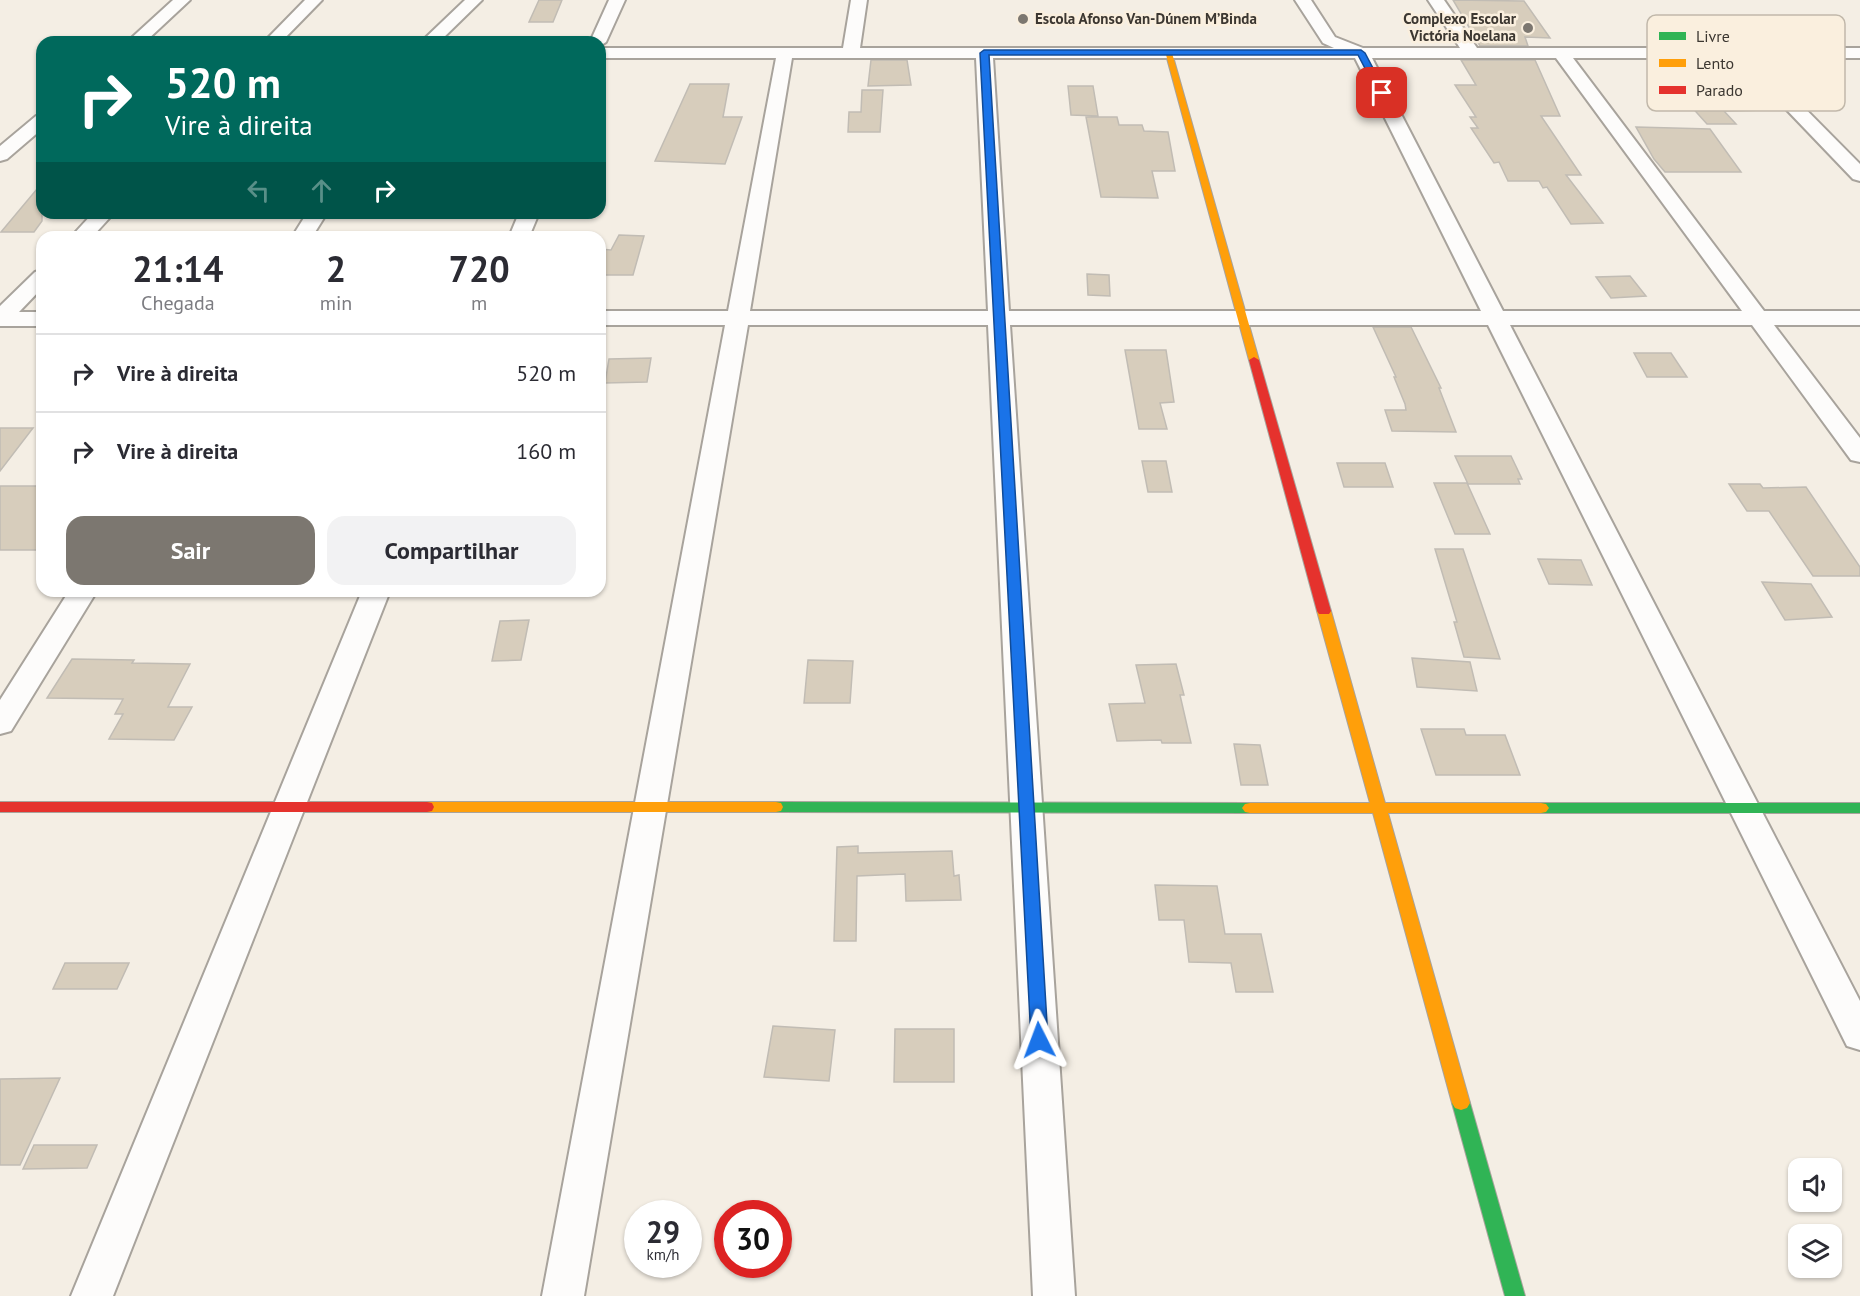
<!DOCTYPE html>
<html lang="pt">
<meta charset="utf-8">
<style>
body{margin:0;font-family:"PT Sans",sans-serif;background:#f2f2f3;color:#2b2b33;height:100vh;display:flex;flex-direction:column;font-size:22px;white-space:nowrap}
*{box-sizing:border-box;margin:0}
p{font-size:20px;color:#7c7c81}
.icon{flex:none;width:33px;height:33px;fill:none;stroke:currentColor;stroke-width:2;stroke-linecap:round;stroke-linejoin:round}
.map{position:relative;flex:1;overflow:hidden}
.drawer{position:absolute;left:36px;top:231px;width:570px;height:366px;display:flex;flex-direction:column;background:#fff;border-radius:18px;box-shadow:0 2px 4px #0004}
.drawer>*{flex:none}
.hud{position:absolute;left:36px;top:36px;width:570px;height:183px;border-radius:18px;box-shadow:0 2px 4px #0004;background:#00695c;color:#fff;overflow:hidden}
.controls{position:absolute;left:1788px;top:1158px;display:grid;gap:12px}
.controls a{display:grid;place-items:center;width:54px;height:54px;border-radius:12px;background:#fff;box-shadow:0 2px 4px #0004;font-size:30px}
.speed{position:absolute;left:624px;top:1200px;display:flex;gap:12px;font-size:30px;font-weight:700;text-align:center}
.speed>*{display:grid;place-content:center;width:78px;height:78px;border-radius:50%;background:#fff;box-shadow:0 2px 4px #0004;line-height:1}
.speed small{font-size:15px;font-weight:400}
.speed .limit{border:9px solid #d22;background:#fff;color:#111}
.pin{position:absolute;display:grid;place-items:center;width:51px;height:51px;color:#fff;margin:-26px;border-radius:12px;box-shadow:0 3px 9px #0006}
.me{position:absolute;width:66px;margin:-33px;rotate:357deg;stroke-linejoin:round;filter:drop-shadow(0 0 4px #0008)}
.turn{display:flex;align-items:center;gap:21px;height:126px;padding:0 30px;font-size:27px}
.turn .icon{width:78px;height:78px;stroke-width:2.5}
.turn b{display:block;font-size:42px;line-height:51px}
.lanes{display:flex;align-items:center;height:57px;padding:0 30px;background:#0003;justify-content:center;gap:30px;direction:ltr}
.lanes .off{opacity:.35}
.eta{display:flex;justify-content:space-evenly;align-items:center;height:102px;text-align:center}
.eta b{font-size:36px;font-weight:700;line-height:42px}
.action{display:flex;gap:12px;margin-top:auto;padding:12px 30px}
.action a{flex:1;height:69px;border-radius:18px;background:#7c7770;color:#fff;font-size:24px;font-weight:700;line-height:69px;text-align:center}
.action a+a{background:#f2f2f3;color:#2b2b33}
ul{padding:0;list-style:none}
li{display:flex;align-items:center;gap:18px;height:78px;padding:0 30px;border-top:2px solid #e1e1e2}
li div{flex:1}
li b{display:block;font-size:22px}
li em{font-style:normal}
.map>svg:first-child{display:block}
</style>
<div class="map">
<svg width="1860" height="1296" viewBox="0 0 1860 1296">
<rect width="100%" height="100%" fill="#f4eee4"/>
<path fill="#d7cdbc" stroke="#c1bcb4" stroke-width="1.5" d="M539 0H562L553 22H529Z
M1453 0 1524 1 1550 38 1525 37 1528 46H1480Z
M871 60H907L911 85 868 86Z
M1461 60H1535L1560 116H1541L1581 175H1566L1603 223 1571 224 1547 187 1543 188 1539 181H1508L1499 162 1494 163 1471 128H1478L1470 117H1476L1455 85H1476Z
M1729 61 1755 88H1741L1765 110 1724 111 1736 124H1707L1651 62Z
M690 84H729L723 117H742L725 164 655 161Z
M1068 86H1093L1098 116 1071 115Z
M862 90H883L880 132H848L849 112H861Z
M1086 117H1117L1119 125H1142L1144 131 1168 132 1175 171H1152L1158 198 1101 197Z
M1636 127 1710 129 1741 172H1665L1654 159Z
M42 183V221L34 232H1Z
M619 235 644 236 633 275H600V249L611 250Z
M1087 274 1109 275 1110 296 1088 295Z
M1630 276 1646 296 1611 298 1596 277Z
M1373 327H1411L1441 388H1439L1456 432 1392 431 1385 410H1406L1405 404 1394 377H1396Z
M1125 350H1166L1174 402 1160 403 1167 429H1139Z
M1634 353H1671L1687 377H1647Z
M651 358 647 382 605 383 609 359Z
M0 428H33L0 471Z
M1455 456H1511L1522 479H1518L1520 484H1468Z
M1142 461H1166L1172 492H1148Z
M1337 463H1385L1393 487H1344Z
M1434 483H1467L1490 534H1455Z
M1729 484H1760L1763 488 1806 487 1860 567V576H1813L1769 511H1747Z
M0 486H41L42 550H0Z
M1435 549H1463L1500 659 1464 657 1454 622H1457Z
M1538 559 1581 560 1592 585 1549 584Z
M1762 582 1811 584 1832 617 1785 620Z
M529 620 521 660 492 661 500 621Z
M1412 658 1470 662 1477 691 1417 687Z
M72 659 134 660 132 663 190 664 168 707H192L174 740 109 739 123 714H115L123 699 47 698Z
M808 660 853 661 850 703H804Z
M1176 664 1184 695H1180L1191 743H1162L1161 740 1117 741 1109 704 1145 703 1136 665Z
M1421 729H1464L1466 735H1505L1520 775H1436Z
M1234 744 1260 745 1268 785H1241Z
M858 846V853L952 851 954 876 959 875 961 900 906 901 905 874 857 876 856 941H834L837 847Z
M1155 885 1217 886 1225 934H1261L1273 992H1236L1231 963 1189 962 1184 920H1159Z
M65 963H129L117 989H53Z
M773 1026 835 1030 829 1081 764 1077Z
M895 1029H954V1082H894Z
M60 1078 20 1165H0V1079Z
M34 1145H97L87 1168 23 1169Z"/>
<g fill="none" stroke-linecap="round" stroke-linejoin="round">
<defs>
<path id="street" d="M173 0H190L145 42H127Z
M305 0H322L281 42H264Z
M465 0H482L439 42H421Z
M609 0H625L606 42 600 46V42H590Z
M851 0H867L860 48H1334L1323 43 1295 0H1311L1335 37 1363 48H1460L1428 0H1444L1477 48H1860V58H1755L1860 164V181L1853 179 1737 58H1573L1764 311H1860V325H1774L1860 438V462L1851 460 1752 325H1510L1860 1001V1050L1847 1046 1842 1036 1488 325H1010L1075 1296H1033L988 325H748L584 1296H542L725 325H600V311H728L776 58H600V48H843ZM792 58H976L988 311H750ZM993 58H1355L1481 311H1009ZM1372 58H1556L1742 311H1503Z
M42 115V129L7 159 0 161V146L36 116Z
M93 213H114L92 237H71Z
M307 213H327L312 237H292Z
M519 213H539L529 237H509Z
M42 270V288L19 312H42V326H0V306L35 272Z
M69 591H97L11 731 0 734V700Z
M362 591H390L113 1296H71Z"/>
<path id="fast" d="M776 802 1250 803 1255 804 1258 808 1255 812 1250 813 776 812 771 811 769 807 771 803Z
M1541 803H1860V813H1541L1536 812 1533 808 1536 804Z
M1461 1096 1467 1098 1470 1103 1525 1296H1505L1452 1103 1455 1098Z"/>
<path id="slow" d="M1165 51 1172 53 1259 360 1258 362 1254 363 1249 360Z
M1324 607 1331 611 1385 803H1541L1546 804 1549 808 1546 812 1541 813H1388L1470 1103 1467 1108 1461 1110 1455 1108 1452 1103 1373 813H1250L1245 812 1242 808 1245 804 1250 803H1370L1317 611Z
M427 802H776L781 803 783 807 781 811 776 812H427L422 811 420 807 422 803Z"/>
<path id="jam" d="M1254 357 1259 360 1331 611 1329 614H1319L1317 611 1249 360Z
M0 802H427L432 803 434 807 432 811 427 812H0Z"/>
</defs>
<use href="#street" stroke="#a8a39c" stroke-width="4"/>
<use href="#fast" stroke="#a8a39c" stroke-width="2"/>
<use href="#slow" stroke="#a8a39c" stroke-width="2"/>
<use href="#jam" stroke="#a8a39c" stroke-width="2"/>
<use href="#street" fill="#fdfcfb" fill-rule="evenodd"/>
<use href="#fast" fill="#30b455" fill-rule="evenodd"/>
<use href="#slow" fill="#ff9f0a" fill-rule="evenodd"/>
<use href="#jam" fill="#e5322d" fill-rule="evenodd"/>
</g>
<path fill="#1a73e8" stroke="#114b97" stroke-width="1.5" d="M984 50H1361L1365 53 1386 93 1379 95 1358 55H989L1048 1040 1045 1045 1039 1047 1033 1045 1031 1040 980 53Z"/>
<g fill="#7c7770" stroke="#faefde" stroke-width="2">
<circle cx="1023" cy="19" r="6"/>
<circle cx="1528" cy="28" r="6"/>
</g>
<g text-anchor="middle" stroke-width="5" stroke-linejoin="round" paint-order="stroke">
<g font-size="15" font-weight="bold" fill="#3c3731" stroke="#faefde" text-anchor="start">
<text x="1035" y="24">Escola Afonso Van-Dúnem M’Binda</text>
<text x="1516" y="24" text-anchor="end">Complexo Escolar<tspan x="1516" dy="17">Victória Noelana</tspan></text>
</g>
</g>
<rect x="1647" y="15" width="198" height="96" rx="9" fill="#faefde" stroke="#c1b8aa" stroke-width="1.5"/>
<rect x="1659" y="32" width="27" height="8" fill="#30b455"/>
<rect x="1659" y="59" width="27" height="8" fill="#ff9f0a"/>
<rect x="1659" y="86" width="27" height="8" fill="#e5322d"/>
<g font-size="16" fill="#3c3731">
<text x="1696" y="42">Livre</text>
<text x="1696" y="69">Lento</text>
<text x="1696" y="96">Parado</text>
</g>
</svg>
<div class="controls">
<a><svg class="icon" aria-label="sound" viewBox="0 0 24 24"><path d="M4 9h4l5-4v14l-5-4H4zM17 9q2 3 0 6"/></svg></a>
<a><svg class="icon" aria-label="layers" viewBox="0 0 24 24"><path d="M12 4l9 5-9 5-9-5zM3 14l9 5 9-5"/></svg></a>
</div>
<div class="speed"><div>29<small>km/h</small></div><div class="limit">30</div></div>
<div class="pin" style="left:1382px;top:93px;background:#d93025"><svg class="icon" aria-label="arrive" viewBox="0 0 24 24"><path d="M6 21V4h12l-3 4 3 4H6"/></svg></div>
<svg class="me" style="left:1039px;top:1040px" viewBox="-20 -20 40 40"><path d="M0-17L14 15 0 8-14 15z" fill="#1a73e8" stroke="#fff" stroke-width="4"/></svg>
<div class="hud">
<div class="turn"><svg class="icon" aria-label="right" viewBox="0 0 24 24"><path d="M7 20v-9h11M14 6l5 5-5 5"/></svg><div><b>520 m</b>Vire à direita</div></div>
<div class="lanes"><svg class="icon off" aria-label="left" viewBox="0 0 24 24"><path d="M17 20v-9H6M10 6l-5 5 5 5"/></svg><svg class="icon off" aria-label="ahead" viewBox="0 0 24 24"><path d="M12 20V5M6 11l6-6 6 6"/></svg><svg class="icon" aria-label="right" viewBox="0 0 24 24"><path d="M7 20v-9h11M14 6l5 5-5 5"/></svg></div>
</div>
<section class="drawer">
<div class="eta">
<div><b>21:14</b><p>Chegada</p></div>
<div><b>2</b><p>min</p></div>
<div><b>720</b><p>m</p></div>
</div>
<ul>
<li><svg class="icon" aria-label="right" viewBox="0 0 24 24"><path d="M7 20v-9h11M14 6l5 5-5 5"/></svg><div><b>Vire à direita</b></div><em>520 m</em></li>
<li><svg class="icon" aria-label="right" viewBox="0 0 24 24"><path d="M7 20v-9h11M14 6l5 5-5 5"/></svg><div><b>Vire à direita</b></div><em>160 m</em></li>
</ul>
<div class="action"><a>Sair</a><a>Compartilhar</a></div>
</section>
</div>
